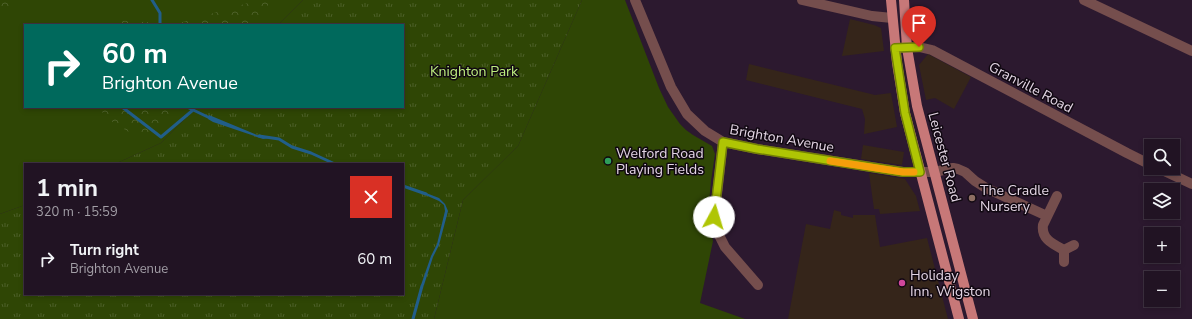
<!DOCTYPE html>
<meta charset="utf-8">
<style>
body{margin:0;font-family:"Nunito Sans",sans-serif;background:#291c2b;color:#f1f3f6;height:100vh;display:flex;flex-direction:column;font-size:15px;white-space:nowrap}
*{box-sizing:border-box;margin:0}
p{font-size:13px;color:#a29ea6}
.icon{flex:none;width:22px;height:22px;fill:none;stroke:currentColor;stroke-width:2;stroke-linecap:round;stroke-linejoin:round}
.map{position:relative;flex:1;overflow:hidden}
.panel{position:absolute;left:24px;top:163px;width:380px;height:132px;display:flex;flex-direction:column;background:#211323;border-radius:0px;box-shadow:0 2px 6px #0003,0 0 0 1px #3e3241}
.panel>*{flex:none}
.guide{position:absolute;left:24px;top:24px;width:380px;height:84px;border-radius:0px;box-shadow:0 2px 6px #0003,0 0 0 1px #3e3241;background:#00695c;color:#fff;overflow:hidden}
.buttons{position:absolute;left:1144px;top:139px;display:grid;gap:8px}
.buttons a{display:grid;place-items:center;width:36px;height:36px;border-radius:0px;background:#211323;box-shadow:0 2px 6px #0003,0 0 0 1px #3e3241;font-size:20px}
.pin{position:absolute;display:grid;place-items:center;width:34px;height:34px;color:#fff;margin:-41px -17px;border-radius:50% 50% 50% 0;rotate:-45deg;box-shadow:0 0 4px #0007}
.pin .icon{rotate:45deg}
.me{position:absolute;width:44px;margin:-22px;rotate:6deg;stroke-linejoin:round;filter:drop-shadow(0 0 3px #0008)}
.turn{display:flex;align-items:center;gap:14px;height:84px;padding:0 12px;font-size:18px}
.turn .icon{width:52px;height:52px;stroke-width:2.5}
.turn b{display:block;font-size:28px;line-height:34px}
.round{display:grid;place-items:center;flex:none;width:42px;height:42px;border-radius:0px;background:#291c2b}
.headline{display:flex;align-items:center;justify-content:space-between;height:68px;padding:0 12px}
h1{font-size:24px;font-weight:700;line-height:30px}
ul{padding:0;list-style:none}
li{display:flex;align-items:center;gap:12px;height:56px;padding:0 12px}
li div{flex:1}
li b{display:block;font-size:15px}
li em{font-style:normal}
.map>svg:first-child{display:block}
</style>
<div class="map">
<svg width="1192" height="319" viewBox="0 0 1192 319">
<defs>
<pattern id="forest-crowns" width="20" height="18" patternUnits="userSpaceOnUse"><rect width="20" height="18" fill="#2f4605"/><path d="M2 6a3 3 0 1 1 6 0M12 15a3 3 0 1 1 6 0" fill="none" stroke="#4d6029"/></pattern>
<pattern id="park-tufts" width="24" height="20" patternUnits="userSpaceOnUse"><rect width="24" height="20" fill="#2f4605"/><path d="M3 7l-1-3M5 7V3M7 7l1-3M15 17l-1-3M17 17v-4M19 17l1-3" fill="none" stroke="#4d6029"/></pattern>
</defs>
<rect width="100%" height="100%" fill="#2c192f"/>
<path fill="#35251a" d="M850 19 874 25 881 28 884 51 842 56Z
M928 54 971 77 954 109 935 98 926 100 919 65Z
M749 64 875 95 891 93 897 127 864 134 865 119 862 109 746 80Z
M863 145 904 152 902 165 861 159Z
M869 173 905 179 916 196 920 211 880 214 879 209H874Z
M834 210 841 212V215L853 218V215H875L880 247 927 238 948 319H788L806 224 830 229Z"/>
<path fill="#2f4605" d="M0 0H303L278 25H25V107H197L161 143 115 164H25V205L0 214Z
M582 0H625L659 88 668 107 680 124 686 130 693 135 712 146 715 154 711 181 708 215V221L713 241 700 303 745 319H434L463 200 518 146Z"/>
<path fill="url(#forest-crowns)" d="M0 0H25L5 15 0 13Z
M259 0H272L253 25H108L114 20 176 24Z
M97 107H185L161 130 135 136 111 121Z"/>
<path fill="url(#park-tufts)" d="M303 0H582L518 146 463 200 434 319H0V214L25 205V294H403V164H115L161 143 197 107H403V25H278Z"/>
<path fill="#215e8a" d="M209 115 262 137 270 138 263 139 213 122 208 119Z
M421 191 439 198 445 204 448 211 439 245 433 257 424 285 421 288V285L431 256 437 244 445 211 444 205 439 201 423 194Z"/>
<g fill="none" stroke-linecap="round" stroke-linejoin="round">
<path stroke="#215e8a" stroke-width="3" d="M152 0 160 13V25
M122 107 161 137 193 110
M187 107 212 119
M259 136 279 139 292 147 311 153 335 164
M403 186 426 194
M413 319 422 286"/>
<path stroke="#754e4d" stroke-width="10" d="M635 0 671 87 687 114 705 131 723 142 757 149 903 172H934L953 168 958 169 965 172 975 181 986 188 1047 216
M802 0 872 16 892 18
M1084 0 1192 51
M895 48 919 47 932 50 1127 153 1151 165
M723 142 715 212 716 224 720 237 725 247 758 285
M1158 168 1192 184
M1057 196 1043 225C1041 239 1053 244 1064 250
M1064 262V250L1074 245"/>
<path stroke="#c77878" stroke-width="10" d="M891 0 897 63 905 113 959 319
M904 0 907 48 917 106 973 319"/>
</g>
<g fill="none" stroke-linecap="round" stroke-linejoin="round">
<defs>
<path id="route" d="M714 217 723 142 757 149 877 168 903 172H920L905 113 895 48 919 47"/>
</defs>
<use href="#route" stroke="#728003" stroke-width="10"/>
<use href="#route" stroke="#afc504" stroke-width="7"/>
<path stroke="#f59e0b" stroke-width="7" d="M830 161 903 172H914"/>
</g>
<circle fill="#2e9e5b" stroke="#100811" stroke-width="1.5" cx="608" cy="161" r="4"/>
<circle fill="#8d6e63" stroke="#100811" stroke-width="1.5" cx="972" cy="198" r="4"/>
<circle fill="#d1479c" stroke="#100811" stroke-width="1.5" cx="902" cy="283" r="4"/>
<g text-anchor="middle" stroke-width="3" stroke-linejoin="round" paint-order="stroke">
<g font-size="14" fill="#bded7f" stroke="#100811">
<text x="474" y="76">Knighton Park</text>
</g>
<g font-size="14" fill="#e3d5e4" stroke="#100811">
<text transform="translate(1031 87) rotate(28)" y="5">Granville Road</text>
<text transform="translate(782 138) rotate(10)" y="5">Brighton Avenue</text>
<text transform="translate(945 157) rotate(75)" y="5">Leicester Road</text>
</g>
<g font-size="14" fill="#e3d5e4" stroke="#100811" text-anchor="start">
<text x="616" y="158">Welford Road<tspan x="616" dy="16">Playing Fields</tspan></text>
<text x="980" y="195">The Cradle<tspan x="980" dy="16">Nursery</tspan></text>
<text x="910" y="280">Holiday<tspan x="910" dy="16">Inn, Wigston</tspan></text>
</g>
</g>
</svg>
<div class="buttons">
<a><svg class="icon" aria-label="search" viewBox="0 0 24 24"><circle cx="10" cy="10" r="6"/><path d="M15 15l6 6"/></svg></a>
<a><svg class="icon" aria-label="layers" viewBox="0 0 24 24"><path d="M12 4l9 5-9 5-9-5zM3 14l9 5 9-5"/></svg></a>
<a>+</a>
<a>−</a>
</div>
<div class="pin" style="left:919px;top:47px;background:#d93025"><svg class="icon" aria-label="arrive" viewBox="0 0 24 24"><path d="M6 21V4h12l-3 4 3 4H6"/></svg></div>
<svg class="me" style="left:714px;top:217px" viewBox="-20 -20 40 40"><circle r="19" fill="#fff"/><path d="M0-13L10 11 0 6-10 11z" fill="#afc504"/></svg>
<div class="guide">
<div class="turn"><svg class="icon" aria-label="right" viewBox="0 0 24 24"><path d="M7 20v-9h11M14 6l5 5-5 5"/></svg><div><b>60 m</b>Brighton Avenue</div></div>
</div>
<section class="panel">
<div class="headline"><div><h1>1 min</h1><p>320 m · 15:59</p></div><a class="round" style="background:#d93025;color:#fff"><svg class="icon" aria-label="close" viewBox="0 0 24 24"><path d="M6 6l12 12M18 6L6 18"/></svg></a></div>
<ul>
<li><svg class="icon" aria-label="right" viewBox="0 0 24 24"><path d="M7 20v-9h11M14 6l5 5-5 5"/></svg><div><b>Turn right</b><p>Brighton Avenue</p></div><em>60 m</em></li>
</ul>
</section>
</div>
